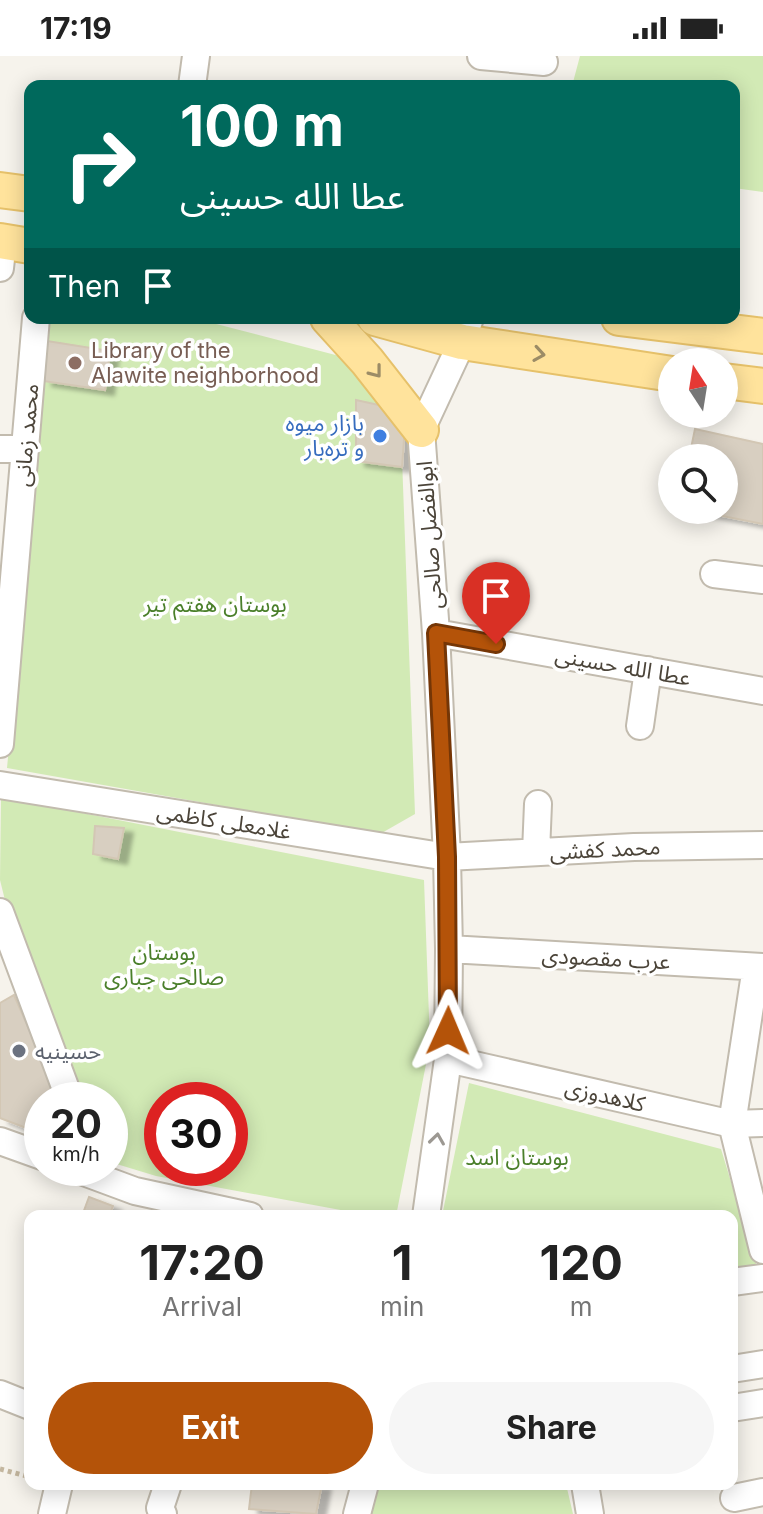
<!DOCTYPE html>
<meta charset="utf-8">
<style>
body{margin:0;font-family:Inter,"Noto Sans Arabic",sans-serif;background:#f6f6f6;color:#222;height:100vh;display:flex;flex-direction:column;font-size:30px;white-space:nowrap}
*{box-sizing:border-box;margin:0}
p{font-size:26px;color:#767676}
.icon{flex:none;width:44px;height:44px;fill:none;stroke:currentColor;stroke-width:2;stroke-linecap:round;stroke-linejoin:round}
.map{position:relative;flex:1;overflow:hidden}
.panel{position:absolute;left:24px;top:1154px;width:714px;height:280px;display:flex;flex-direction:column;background:#fff;border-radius:16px;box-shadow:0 4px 20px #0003}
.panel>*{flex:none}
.hud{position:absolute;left:24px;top:24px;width:716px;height:244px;border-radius:16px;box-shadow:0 4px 20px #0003;background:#00695c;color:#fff;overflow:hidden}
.needle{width:52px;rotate:348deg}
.fabs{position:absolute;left:658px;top:292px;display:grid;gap:16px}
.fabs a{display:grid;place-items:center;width:80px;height:80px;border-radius:50%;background:#fff;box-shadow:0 4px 20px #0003;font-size:40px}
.speed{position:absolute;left:24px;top:1026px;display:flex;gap:16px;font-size:40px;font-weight:700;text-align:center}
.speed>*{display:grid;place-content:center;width:104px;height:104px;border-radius:50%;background:#fff;box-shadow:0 4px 20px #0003;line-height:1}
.speed small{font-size:20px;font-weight:400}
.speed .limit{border:12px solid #d22;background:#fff;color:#111}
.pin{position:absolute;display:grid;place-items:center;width:68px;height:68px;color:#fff;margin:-82px -34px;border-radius:50% 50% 50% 0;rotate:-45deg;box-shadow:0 0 8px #0007}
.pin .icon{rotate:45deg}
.me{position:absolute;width:88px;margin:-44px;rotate:1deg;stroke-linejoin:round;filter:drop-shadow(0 0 6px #0008)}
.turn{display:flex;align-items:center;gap:28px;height:168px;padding:0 24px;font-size:36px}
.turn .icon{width:104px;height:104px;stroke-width:2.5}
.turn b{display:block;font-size:56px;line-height:68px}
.then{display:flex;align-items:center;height:76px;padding:0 24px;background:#0003;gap:16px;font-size:30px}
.eta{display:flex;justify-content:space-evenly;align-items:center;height:136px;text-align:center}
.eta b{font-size:48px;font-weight:700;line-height:56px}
.primary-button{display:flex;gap:16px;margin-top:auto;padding:16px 24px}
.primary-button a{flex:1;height:92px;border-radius:48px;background:#b45309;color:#fff;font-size:32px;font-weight:700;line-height:92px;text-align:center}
.primary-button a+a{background:#f6f6f6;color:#222}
.status{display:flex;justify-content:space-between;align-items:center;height:56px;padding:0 40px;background:#fff;direction:ltr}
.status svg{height:22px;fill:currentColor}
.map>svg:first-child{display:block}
</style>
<div class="status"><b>17:19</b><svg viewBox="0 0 49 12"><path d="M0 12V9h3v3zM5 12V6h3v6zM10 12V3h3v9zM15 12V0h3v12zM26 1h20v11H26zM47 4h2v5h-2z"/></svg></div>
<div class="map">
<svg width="763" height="1458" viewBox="0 0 763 1458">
<defs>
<filter id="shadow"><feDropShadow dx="9" dy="5" stdDeviation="2" flood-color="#0004"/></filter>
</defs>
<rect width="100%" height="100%" fill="#f6f3ec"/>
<path fill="#d2eab5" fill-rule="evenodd" d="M580 0H763V136L734 132V30H572Z
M49 262H193L347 302 370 331 402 402 415 758 380 778 7 712Z
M1 741 424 824 430 988 396 1160H373L156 1120 110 1106V1044H73L24 921 0 824ZM162 1044H230V1112H162Z
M469 1027 721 1093 758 1214 732 1217V1160H442Z
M380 1428H566L573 1458H371Z"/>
<path fill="#d8cfc1" stroke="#d3c7b4" stroke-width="2" filter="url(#shadow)" d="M47 285 110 295 105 334 43 325Z
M356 344 406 355 402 411 356 405Z
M695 373 763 388V468L692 454H724V402H689Z
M95 770 124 772 118 803 93 798Z
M14 939 60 1044H42V1078L0 1062V947Z
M89 1141 113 1150 109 1160H82Z
M252 1428H322L316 1458 249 1453Z"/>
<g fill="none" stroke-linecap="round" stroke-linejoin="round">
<defs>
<path id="minor" d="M481 0 544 6
M192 30 196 0
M0 212 3 185
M0 393H25
M714 518 763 524
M436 577 763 635
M640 670 648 614
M0 688 36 262
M0 729 447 801 634 791 763 789
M536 796 538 748
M0 856 70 1044
M449 893 763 911
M756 911 732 1068 763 1194
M448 1003 732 1068 763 1067
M0 1085 42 1100
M73 1112 135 1135 250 1160
M426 1160 448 1003 449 893 447 801 436 577 421 374 462 286 470 262
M732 1226 763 1222
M732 1313 763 1308
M0 1338 30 1350
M732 1352 763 1347
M585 1428 590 1458
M734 1442 763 1436
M52 1458 59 1428
M163 1458 160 1452 168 1428
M357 1458 365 1428"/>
<path id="major" d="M0 134 30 138
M0 185 30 190
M328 262 367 305 421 374
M375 262 462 286 672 318
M619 262 763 280
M724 325 763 330"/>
</defs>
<use href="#minor" stroke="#c2bbae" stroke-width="30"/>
<use href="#major" stroke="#e6c16a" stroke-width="38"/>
<path stroke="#c4b79f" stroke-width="5" stroke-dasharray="4 4" stroke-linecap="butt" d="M0 1413 30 1421"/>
<use href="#minor" stroke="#fff" stroke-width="26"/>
<use href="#major" stroke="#ffe39c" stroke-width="34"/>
</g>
<defs><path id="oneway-chevron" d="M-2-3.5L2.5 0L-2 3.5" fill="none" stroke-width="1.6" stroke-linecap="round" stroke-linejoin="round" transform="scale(2)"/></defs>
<g stroke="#9c8c66">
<use href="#oneway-chevron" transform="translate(539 298) rotate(9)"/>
<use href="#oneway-chevron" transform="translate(376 316) rotate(52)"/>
</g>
<use stroke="#9c9892" href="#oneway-chevron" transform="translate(437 1083) rotate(-82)"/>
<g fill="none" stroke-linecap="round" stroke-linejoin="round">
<defs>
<path id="route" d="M448 975 447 801 436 577 496 588"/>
</defs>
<use href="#route" stroke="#753606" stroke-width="20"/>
<use href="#route" stroke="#b45309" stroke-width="14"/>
</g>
<circle fill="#8d6e63" stroke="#fff" stroke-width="3" cx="75" cy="307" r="8"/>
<circle fill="#3f7fe0" stroke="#fff" stroke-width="3" cx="380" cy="380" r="8"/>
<circle fill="#6b7280" stroke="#fff" stroke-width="3" cx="19" cy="995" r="8"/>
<g text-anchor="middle" stroke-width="7" stroke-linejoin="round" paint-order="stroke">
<g font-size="22" fill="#785e54" stroke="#fff" text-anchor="start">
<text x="91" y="302">Library of the<tspan x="91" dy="25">Alawite neighborhood</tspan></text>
</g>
<g font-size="22" fill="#366cbe" stroke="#fff" text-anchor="end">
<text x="364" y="375">بازار میوه<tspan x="364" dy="25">و تره‌بار</tspan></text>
</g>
<g font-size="22" fill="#4b4439" stroke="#fff">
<text transform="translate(26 379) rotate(-85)" y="8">محمد زمانی</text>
<text transform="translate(429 479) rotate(-94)" y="8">ابوالفضل صالحی</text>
<text transform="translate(623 610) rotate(10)" y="8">عطا الله حسینی</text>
<text transform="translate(224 765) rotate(9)" y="8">غلامعلی کاظمی</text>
<text transform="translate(605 793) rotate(-3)" y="8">محمد کفشی</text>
<text transform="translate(606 902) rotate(3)" y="8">عرب مقصودی</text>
<text transform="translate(605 1039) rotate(13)" y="8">کلاهدوزی</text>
</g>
<g font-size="22" fill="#4a7f2a" stroke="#fff">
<text x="215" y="556">بوستان هفتم تیر</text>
<text x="164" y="904">بوستان<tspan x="164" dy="25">صالحی جباری</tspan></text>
<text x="517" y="1109">بوستان اسد</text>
</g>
<g font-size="22" fill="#5b616d" stroke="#fff" text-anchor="start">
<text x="35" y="1003">حسینیه</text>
</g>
</g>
</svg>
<div class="fabs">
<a><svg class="needle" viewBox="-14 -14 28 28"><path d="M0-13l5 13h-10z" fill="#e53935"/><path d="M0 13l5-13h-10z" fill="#767676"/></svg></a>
<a><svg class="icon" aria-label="search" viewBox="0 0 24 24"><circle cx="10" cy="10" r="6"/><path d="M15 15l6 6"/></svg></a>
</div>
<div class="speed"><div>20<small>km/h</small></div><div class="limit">30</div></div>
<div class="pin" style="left:496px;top:588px;background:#d93025"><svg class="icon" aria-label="arrive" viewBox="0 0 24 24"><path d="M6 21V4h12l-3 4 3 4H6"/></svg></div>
<svg class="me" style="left:448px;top:975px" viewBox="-20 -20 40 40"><path d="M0-17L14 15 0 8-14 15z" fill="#b45309" stroke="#fff" stroke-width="4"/></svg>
<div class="hud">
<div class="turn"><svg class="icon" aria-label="right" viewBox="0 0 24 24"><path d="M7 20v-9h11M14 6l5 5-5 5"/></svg><div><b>100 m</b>عطا الله حسینی</div></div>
<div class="then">Then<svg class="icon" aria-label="arrive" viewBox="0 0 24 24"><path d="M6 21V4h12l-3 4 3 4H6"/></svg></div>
</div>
<section class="panel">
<div class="eta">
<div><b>17:20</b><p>Arrival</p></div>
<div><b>1</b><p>min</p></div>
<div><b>120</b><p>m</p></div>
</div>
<div class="primary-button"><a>Exit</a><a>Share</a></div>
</section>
</div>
